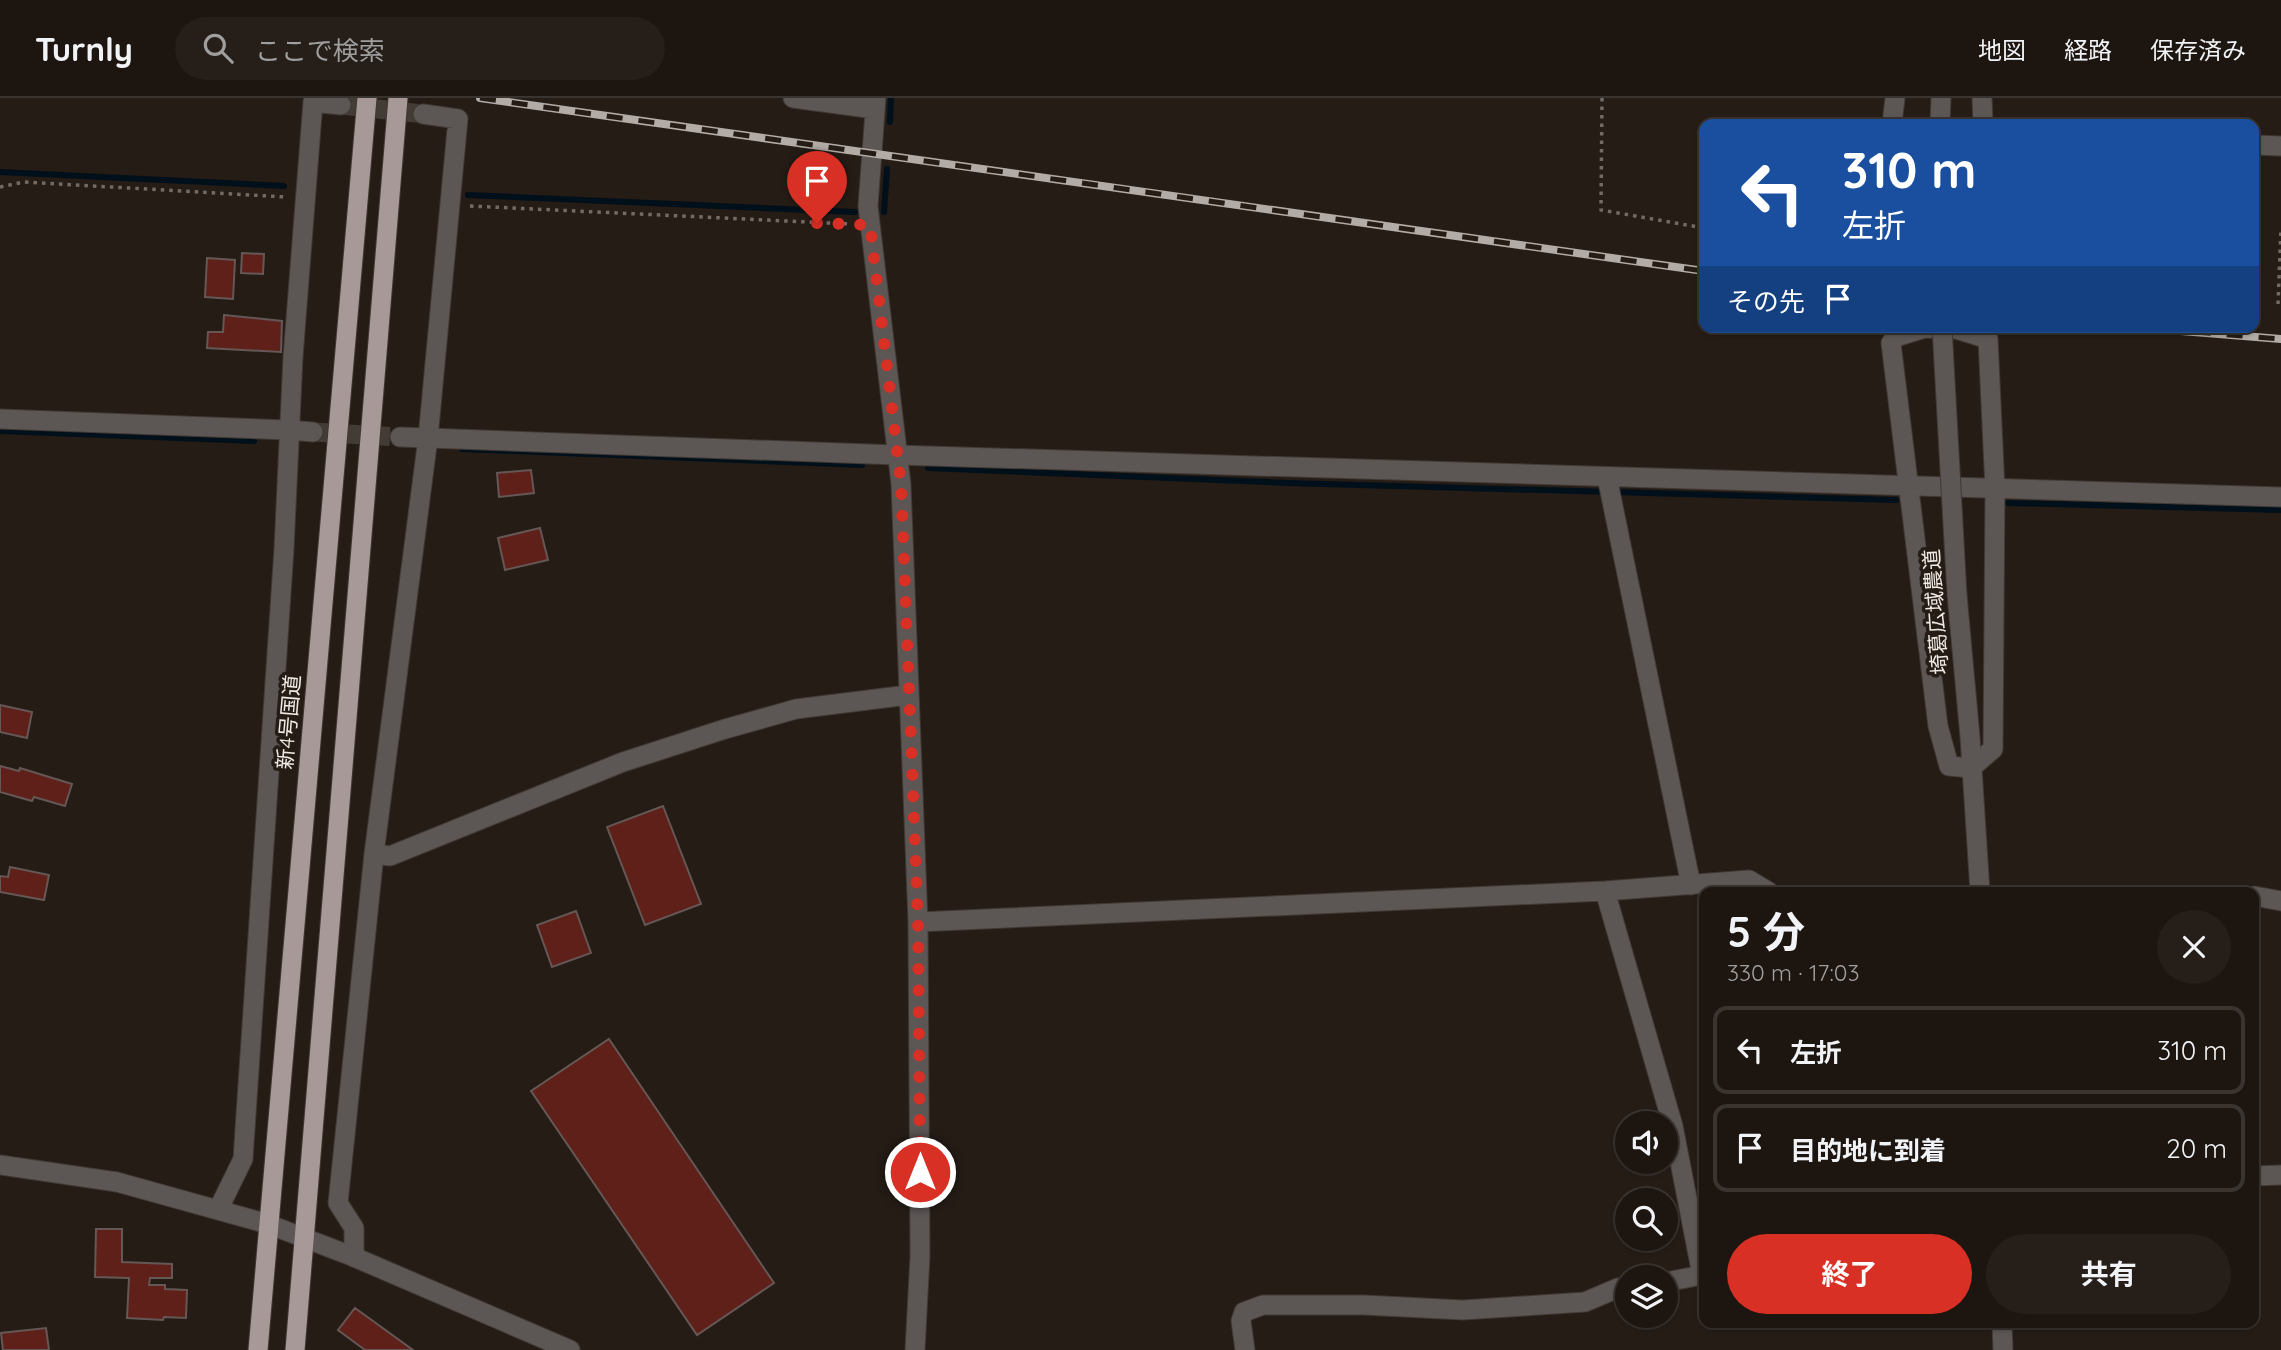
<!DOCTYPE html>
<html lang="ja">
<meta charset="utf-8">
<style>
body{margin:0;font-family:Quicksand,"Noto Sans JP",sans-serif;background:#251e19;color:#f1f3f6;height:100vh;display:flex;flex-direction:column;font-size:26px;white-space:nowrap}
*{box-sizing:border-box;margin:0}
p{font-size:23px;color:#a09f9f}
.icon{flex:none;width:38px;height:38px;fill:none;stroke:currentColor;stroke-width:2;stroke-linecap:round;stroke-linejoin:round}
.map{position:relative;flex:1;overflow:hidden}
.drawer{position:absolute;left:1699px;top:789px;width:560px;height:441px;display:flex;flex-direction:column;background:#1c1510;border-radius:14px;box-shadow:0 2px 5px #0004,0 0 0 2px #3a3430}
.drawer>*{flex:none}
.guide{position:absolute;left:1699px;top:21px;width:560px;height:214px;border-radius:14px;box-shadow:0 2px 5px #0004,0 0 0 2px #3a3430;background:#1a4fa0;color:#fff;overflow:hidden}
.fabs{position:absolute;left:1615px;top:1013px;display:grid;gap:14px}
.fabs a{display:grid;place-items:center;width:63px;height:63px;border-radius:50%;background:#1c1510;box-shadow:0 2px 5px #0004,0 0 0 2px #3a3430;font-size:35px}
.pin{position:absolute;display:grid;place-items:center;width:60px;height:60px;color:#fff;margin:-72px -30px;border-radius:50% 50% 50% 0;rotate:-45deg;box-shadow:0 0 7px #0007}
.pin .icon{rotate:45deg}
.me{position:absolute;width:77px;margin:-38px;rotate:0deg;stroke-linejoin:round;filter:drop-shadow(0 0 5px #0008)}
.turn{display:flex;align-items:center;gap:24px;height:147px;padding:0 28px;font-size:32px}
.turn .icon{width:91px;height:91px;stroke-width:2.5}
.turn b{display:block;font-size:49px;line-height:60px}
.then{display:flex;align-items:center;height:66px;padding:0 28px;background:#0003;gap:14px;font-size:26px}
.round{display:grid;place-items:center;flex:none;width:74px;height:74px;border-radius:37px;background:#251e19}
.headline{display:flex;align-items:center;justify-content:space-between;height:119px;padding:0 28px}
h1{font-size:42px;font-weight:700;line-height:52px}
.button{display:flex;gap:14px;margin-top:auto;padding:14px 28px}
.button a{flex:1;height:80px;border-radius:42px;background:#d93025;color:#fff;font-size:28px;font-weight:700;line-height:80px;text-align:center}
.button a+a{background:#251e19;color:#f1f3f6}
ul{padding:0;list-style:none}
li{display:flex;align-items:center;gap:21px;height:88px;margin:0 14px 10px;padding:0 14px;border:4px solid #3a3430;border-radius:14px}
li div{flex:1}
li b{display:block;font-size:26px}
li em{font-style:normal}
header{display:flex;align-items:center;gap:42px;box-sizing:border-box;height:98px;padding:0 35px;background:#1c1510;border-bottom:2px solid #3a3430}
header strong{font-size:33px}
nav{display:flex;gap:38px;margin-inline-start:auto;font-size:24px}
.search{width:490px;height:63px;background:#251e19;display:flex;align-items:center;gap:18px;box-sizing:border-box;padding:0 24px;border-radius:38px;color:#a09f9f;font-size:26px}
.map>svg:first-child{display:block}
</style>
<header>
<strong>Turnly</strong>
<div class="search"><svg class="icon" aria-label="search" viewBox="0 0 24 24"><circle cx="10" cy="10" r="6"/><path d="M15 15l6 6"/></svg>ここで検索</div>
<nav><a>地図</a><a>経路</a><a>保存済み</a></nav>
</header>
<div class="map">
<svg width="2281" height="1252" viewBox="0 0 2281 1252">
<rect width="100%" height="100%" fill="#251c16"/>
<g fill="none" stroke-linecap="round" stroke-linejoin="round">
<path stroke="#00101b" stroke-width="6" d="M890 24 891 0
M0 74 284 88
M468 97 855 114
M884 114 887 71
M0 333 254 343
M462 351 862 367
M928 370 1288 385 1896 402
M2008 405 2281 412"/>
</g>
<path fill="#5e2019" stroke="#645755" stroke-width="2" d="M242 155 264 156 263 176 241 175Z
M207 160 235 162 233 201 205 199Z
M224 217 282 223 281 254 207 250 208 234H223Z
M531 372 534 395 499 399 497 375Z
M540 430 548 462 505 472 498 440Z
M0 607 32 614 27 640 0 634Z
M0 668 19 673 20 670 72 686 65 708 34 699 32 703 0 694Z
M663 708 701 806 645 827 607 729Z
M10 769 49 777 44 802 0 794V778L8 779Z
M576 813 591 855 552 869 537 827Z
M609 941 774 1185 697 1237 531 993Z
M96 1131H122V1164L172 1166V1180H150L149 1187H165V1191L187 1192 186 1220 164 1219 163 1222 127 1220 129 1180 95 1179Z
M355 1210 413 1252H365L338 1232Z
M46 1230 49 1252H3L1 1235Z"/>
<g fill="none" stroke-linecap="round" stroke-linejoin="round">
<path stroke="#433b35" stroke-width="19" stroke-dasharray="19 10" stroke-linecap="butt" d="M341 7 423 16
M313 334 400 339"/>
<defs>
<path id="minor" d="M793 0 875 11
M876 0 868 108 901 386 918 824 920 1158 915 1252
M1982 0 1983 26
M1892 26 1895 0
M2254 47 2281 48
M1925 230 1956 231 1988 241 1995 391 1993 651 1971 670 1949 668 1938 628 1891 245 1896 239Z
M289 332 313 334
M400 339 428 340
M1607 379 1691 787
M374 756 390 758 623 664 725 631 796 611 908 597
M1605 793 1673 1028 1702 1177 1666 1184
M2254 798 2281 803
M918 824 1605 793 1749 782 1769 794
M0 1067 117 1084 268 1126
M2254 1078 2281 1077
M218 1112 243 1061 284 451 293 259 313 4 341 7
M354 1159V1130L338 1105 374 756 428 340 458 21 423 16
M1245 1252 1241 1223 1244 1214 1263 1207H1364L1463 1212 1585 1204 1618 1190 1628 1189"/>
<path id="tertiary" d="M1940 26 1941 0
M0 321 289 332
M428 340 897 357 2281 399
M1957 497 1970 639 1980 794
M268 1126 354 1159 570 1252
M2002 1225 2003 1252"/>
<path id="trunk" d="M258 1252 367 0
M295 1252 398 0"/>
</defs>
<use href="#minor" stroke="#413933" stroke-width="21"/>
<use href="#tertiary" stroke="#413933" stroke-width="21"/>
<use href="#trunk" stroke="#413933" stroke-width="21"/>
<path stroke="#726b65" stroke-width="3.5" stroke-dasharray="3.5 5" stroke-linecap="butt" d="M1602 0 1601 112 1704 130
M0 89 24 84 286 99
M470 108 850 126
M2278 206 2281 130"/>
<use href="#minor" stroke="#5c5655" stroke-width="19"/>
<use href="#tertiary" stroke="#5c5655" stroke-width="19"/>
<use href="#trunk" stroke="#a69997" stroke-width="19"/>
<defs>
<path id="rail" d="M480 0 1704 173
M2131 229 2281 241"/>
</defs>
<use href="#rail" stroke="#b2aba6" stroke-width="8"/>
<use href="#rail" stroke="#251c16" stroke-width="5" stroke-dasharray="16" stroke-linecap="butt"/>
<defs>
<path id="tertiary-bridge" d="M1942 229 1957 497"/>
</defs>
<use href="#tertiary-bridge" stroke="#413933" stroke-width="21" stroke-linecap="butt"/>
<use href="#tertiary-bridge" stroke="#5c5655" stroke-width="19"/>
</g>
<g fill="none" stroke-linecap="round" stroke-linejoin="round">
<path stroke="#d93025" stroke-width="12" stroke-dasharray="0 21.6" d="M817 125 870 127 901 386 918 824 920 1074"/>
</g>
<g text-anchor="middle" stroke-width="7" stroke-linejoin="round" paint-order="stroke">
<g font-size="21" fill="#f0eae5" stroke="#251c16">
<text transform="translate(1936 514) rotate(-94)" y="7">埼葛広域農道</text>
<text transform="translate(289 624) rotate(-85)" y="7">新4号国道</text>
</g>
</g>
</svg>
<div class="fabs">
<a><svg class="icon" aria-label="sound" viewBox="0 0 24 24"><path d="M4 9h4l5-4v14l-5-4H4zM17 9q2 3 0 6"/></svg></a>
<a><svg class="icon" aria-label="search" viewBox="0 0 24 24"><circle cx="10" cy="10" r="6"/><path d="M15 15l6 6"/></svg></a>
<a><svg class="icon" aria-label="layers" viewBox="0 0 24 24"><path d="M12 4l9 5-9 5-9-5zM3 14l9 5 9-5"/></svg></a>
</div>
<div class="pin" style="left:817px;top:125px;background:#d93025"><svg class="icon" aria-label="arrive" viewBox="0 0 24 24"><path d="M6 21V4h12l-3 4 3 4H6"/></svg></div>
<svg class="me" style="left:920px;top:1074px" viewBox="-20 -20 40 40"><circle r="17" fill="#d93025" stroke="#fff" stroke-width="3"/><path d="M0-11L8 9 0 5-8 9z" fill="#fff"/></svg>
<div class="guide">
<div class="turn"><svg class="icon" aria-label="left" viewBox="0 0 24 24"><path d="M17 20v-9H6M10 6l-5 5 5 5"/></svg><div><b>310 m</b>左折</div></div>
<div class="then">その先<svg class="icon" aria-label="arrive" viewBox="0 0 24 24"><path d="M6 21V4h12l-3 4 3 4H6"/></svg></div>
</div>
<section class="drawer">
<div class="headline"><div><h1>5 分</h1><p>330 m · 17:03</p></div><a class="round"><svg class="icon" aria-label="close" viewBox="0 0 24 24"><path d="M6 6l12 12M18 6L6 18"/></svg></a></div>
<ul>
<li><svg class="icon" aria-label="left" viewBox="0 0 24 24"><path d="M17 20v-9H6M10 6l-5 5 5 5"/></svg><div><b>左折</b></div><em>310 m</em></li>
<li><svg class="icon" aria-label="arrive" viewBox="0 0 24 24"><path d="M6 21V4h12l-3 4 3 4H6"/></svg><div><b>目的地に到着</b></div><em>20 m</em></li>
</ul>
<div class="button"><a>終了</a><a>共有</a></div>
</section>
</div>
